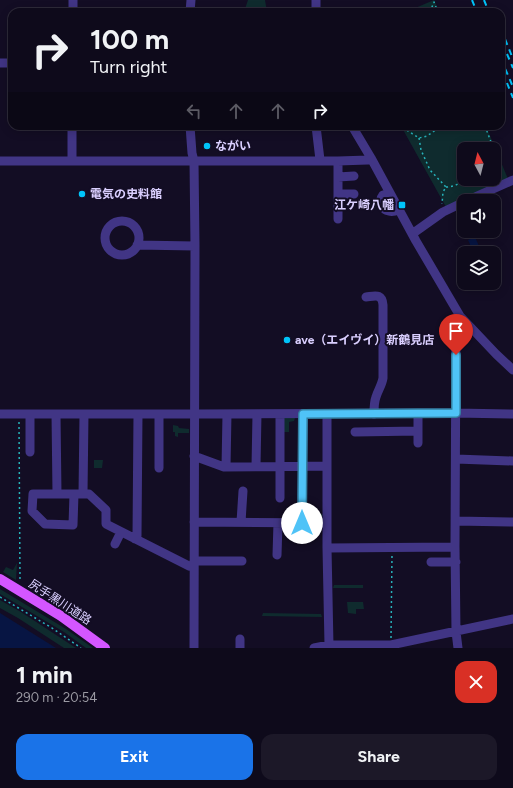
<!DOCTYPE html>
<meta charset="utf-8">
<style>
body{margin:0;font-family:Figtree,"Noto Sans JP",sans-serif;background:#1c1828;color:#f1f3f6;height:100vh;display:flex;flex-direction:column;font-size:15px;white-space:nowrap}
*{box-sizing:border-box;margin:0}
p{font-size:13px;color:#9b9aa3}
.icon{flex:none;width:22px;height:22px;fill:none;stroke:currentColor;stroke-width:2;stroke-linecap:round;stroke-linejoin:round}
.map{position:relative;height:648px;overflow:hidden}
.panel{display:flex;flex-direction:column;background:#0e0a1b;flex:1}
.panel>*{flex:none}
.guide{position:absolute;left:8px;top:8px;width:497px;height:122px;border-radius:12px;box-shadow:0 2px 10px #0003,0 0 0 1px #2e2b3a;background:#0e0a1b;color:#f1f3f6;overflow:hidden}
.needle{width:26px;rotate:353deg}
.buttons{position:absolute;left:457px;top:142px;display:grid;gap:8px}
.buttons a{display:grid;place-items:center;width:44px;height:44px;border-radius:8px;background:#0e0a1b;box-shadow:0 2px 10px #0003,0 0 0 1px #2e2b3a;font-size:20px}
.pin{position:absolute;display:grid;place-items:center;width:34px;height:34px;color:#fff;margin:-41px -17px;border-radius:50% 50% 50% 0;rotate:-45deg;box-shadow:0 0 4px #0007}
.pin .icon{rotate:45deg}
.me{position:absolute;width:44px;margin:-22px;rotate:0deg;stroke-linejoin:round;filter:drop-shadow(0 0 3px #0008)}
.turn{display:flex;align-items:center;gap:14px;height:84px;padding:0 16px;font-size:18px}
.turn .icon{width:52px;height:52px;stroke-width:2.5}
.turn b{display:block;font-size:28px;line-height:34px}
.lanes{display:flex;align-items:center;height:38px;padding:0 16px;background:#0003;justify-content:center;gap:20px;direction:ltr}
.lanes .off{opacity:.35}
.round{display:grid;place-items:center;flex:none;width:42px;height:42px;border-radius:12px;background:#1c1828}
.summary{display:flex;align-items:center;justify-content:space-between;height:68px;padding:0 16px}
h1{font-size:24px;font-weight:700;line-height:30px}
.primary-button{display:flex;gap:8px;margin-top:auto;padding:8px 16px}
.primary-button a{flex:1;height:46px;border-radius:12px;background:#1a73e8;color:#fff;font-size:16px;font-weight:700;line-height:46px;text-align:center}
.primary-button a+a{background:#1c1828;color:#f1f3f6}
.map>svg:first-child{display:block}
</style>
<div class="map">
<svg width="513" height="648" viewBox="0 0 513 648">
<rect width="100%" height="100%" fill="#130d24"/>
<path fill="#0f2b2e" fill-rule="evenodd" d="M248 0H265L267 12H244Z
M434 0 439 12H406Z
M401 126H486L508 179 446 207ZM464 149H494V179H464Z
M282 418H295L294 421 289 422V432H283Z
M173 425 178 426 179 428 189 429V433H178V437L175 436V432H173Z
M94 460H103L102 468H94Z
M305 510H313V514H323L321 520 310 519V515L306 514Z
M17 563 16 580 3 572 6 567 13 570Z
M334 585H363V588H333Z
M0 589 66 629 93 648H86L64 632 0 594Z
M0 600 21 612 76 648H64L18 618 0 608Z
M347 602H363L364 609H356V614L348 613Z
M263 613 321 614 322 617 262 616Z"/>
<path fill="#071543" d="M475 237 482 253H474L468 240Z
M0 613 56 648H0Z"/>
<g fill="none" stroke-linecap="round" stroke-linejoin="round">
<path stroke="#27b3bb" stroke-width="1.5" stroke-dasharray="2 3" stroke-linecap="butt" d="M409 12 422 9 430 11
M430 12 434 2 438 12
M404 126 408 131 419 138 427 136 437 129 444 128 450 126
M485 126 494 150V158
M419 138 421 150 430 170 446 187 443 192 442 204
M446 187C454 187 460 183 466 179
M19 422 20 580
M0 597 52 628 81 648
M391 638 392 555"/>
<path stroke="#413585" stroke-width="9" d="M73 12V0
M190 12 191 0
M316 12V0
M0 63H12
M190 126 192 153 194 161 195 246 194 648
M316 126 320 160
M352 126 371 158 416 241 460 316 496 354 513 370
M0 161H338L368 160 371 158
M72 161V126
M338 161V219
M338 177 354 176
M389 192C389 192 384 195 383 195 378 201 382 210 389 211 392 212 396 211 399 210
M338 194H354
M466 201 513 180
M105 238a17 17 0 1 1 34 0a17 17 0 1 1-34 0Z
M412 234 443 212 464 202
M137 245 195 246
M366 297C375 296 382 293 383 305V378C382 385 378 390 376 397 374 402 374 408 374 414
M0 414H195L456 413 513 414
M30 414V452
M56 414 57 494
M159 414V468
M280 414V498
M327 414V548L329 645
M418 414V443
M355 432 418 431
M194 456 224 467 327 466
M456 459 513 461
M256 466 257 414
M226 467 227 414
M74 494 73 525 45 524 32 511 33 494H89L106 510V524L189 566 194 567
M83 494 84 414
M456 521 513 522
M194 522 327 523
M241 522 243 491
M302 523 303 414
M135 539 137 536 138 414
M115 544 121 532
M327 548 455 547
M277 555 278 523
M194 561H242
M431 562H456
M240 648V639
M314 648 329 645H391L513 619
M458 648 456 632 455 547 456 324V320L460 316"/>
<path stroke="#d456ff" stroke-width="10" d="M0 579 61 616 105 648"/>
<path stroke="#00c4fa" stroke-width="2" stroke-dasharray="6 5" stroke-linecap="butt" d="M472 0 477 12
M484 0 489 12
M501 29 513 59
M507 54 513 68
M501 59 513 87
M507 83 513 98"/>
</g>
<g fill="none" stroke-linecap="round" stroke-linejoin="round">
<defs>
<path id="route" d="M302 523 303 414 456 413V355"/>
</defs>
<use href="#route" stroke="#337fa1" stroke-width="10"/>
<use href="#route" stroke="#4fc3f7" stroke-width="7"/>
</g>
<g fill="#00c4fa" stroke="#130d24" stroke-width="1.5">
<circle cx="207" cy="146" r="4"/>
<circle cx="82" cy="194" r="4"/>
<rect x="398" y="201" width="8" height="8" rx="2"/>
<circle cx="287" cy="340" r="4"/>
</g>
<g text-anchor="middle" stroke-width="4" stroke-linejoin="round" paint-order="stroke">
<g font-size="12" font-weight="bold" fill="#dacfff" stroke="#130d24" text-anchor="start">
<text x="215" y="150">ながい</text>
<text x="90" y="198">電気の史料館</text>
<text x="394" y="209" text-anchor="end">江ケ崎八幡</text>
<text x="295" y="344">ave（エイヴイ）新鶴見店</text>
</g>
<g font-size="12" fill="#dacfff" stroke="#130d24">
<text transform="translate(60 602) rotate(33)" y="4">尻手黒川道路</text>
</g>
</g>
</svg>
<div class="buttons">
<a><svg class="needle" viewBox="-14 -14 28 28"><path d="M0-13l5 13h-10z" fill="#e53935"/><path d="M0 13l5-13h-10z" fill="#9b9aa3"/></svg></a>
<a><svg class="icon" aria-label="sound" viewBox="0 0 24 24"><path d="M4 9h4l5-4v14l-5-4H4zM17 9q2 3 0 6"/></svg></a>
<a><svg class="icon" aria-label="layers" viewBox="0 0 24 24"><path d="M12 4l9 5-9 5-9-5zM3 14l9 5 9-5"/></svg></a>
</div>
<div class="pin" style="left:456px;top:355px;background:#d93025"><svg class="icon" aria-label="arrive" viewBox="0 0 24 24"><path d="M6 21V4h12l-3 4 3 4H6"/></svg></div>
<svg class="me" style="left:302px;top:523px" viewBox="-20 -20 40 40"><circle r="19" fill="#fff"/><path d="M0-13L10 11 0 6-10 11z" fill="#4fc3f7"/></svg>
<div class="guide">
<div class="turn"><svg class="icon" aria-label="right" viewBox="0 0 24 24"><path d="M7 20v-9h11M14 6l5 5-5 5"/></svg><div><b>100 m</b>Turn right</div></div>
<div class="lanes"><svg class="icon off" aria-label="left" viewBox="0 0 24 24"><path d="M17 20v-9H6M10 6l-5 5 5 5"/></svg><svg class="icon off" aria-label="ahead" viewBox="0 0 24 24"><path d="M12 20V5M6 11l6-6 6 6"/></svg><svg class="icon off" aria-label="ahead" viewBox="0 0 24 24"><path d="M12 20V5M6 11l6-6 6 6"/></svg><svg class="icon" aria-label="right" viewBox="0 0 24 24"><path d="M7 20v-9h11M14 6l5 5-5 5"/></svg></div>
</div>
</div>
<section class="panel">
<div class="summary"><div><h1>1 min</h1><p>290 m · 20:54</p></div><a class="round" style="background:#d93025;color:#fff"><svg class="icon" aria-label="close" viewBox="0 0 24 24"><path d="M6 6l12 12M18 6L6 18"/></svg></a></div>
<div class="primary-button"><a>Exit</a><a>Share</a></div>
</section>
